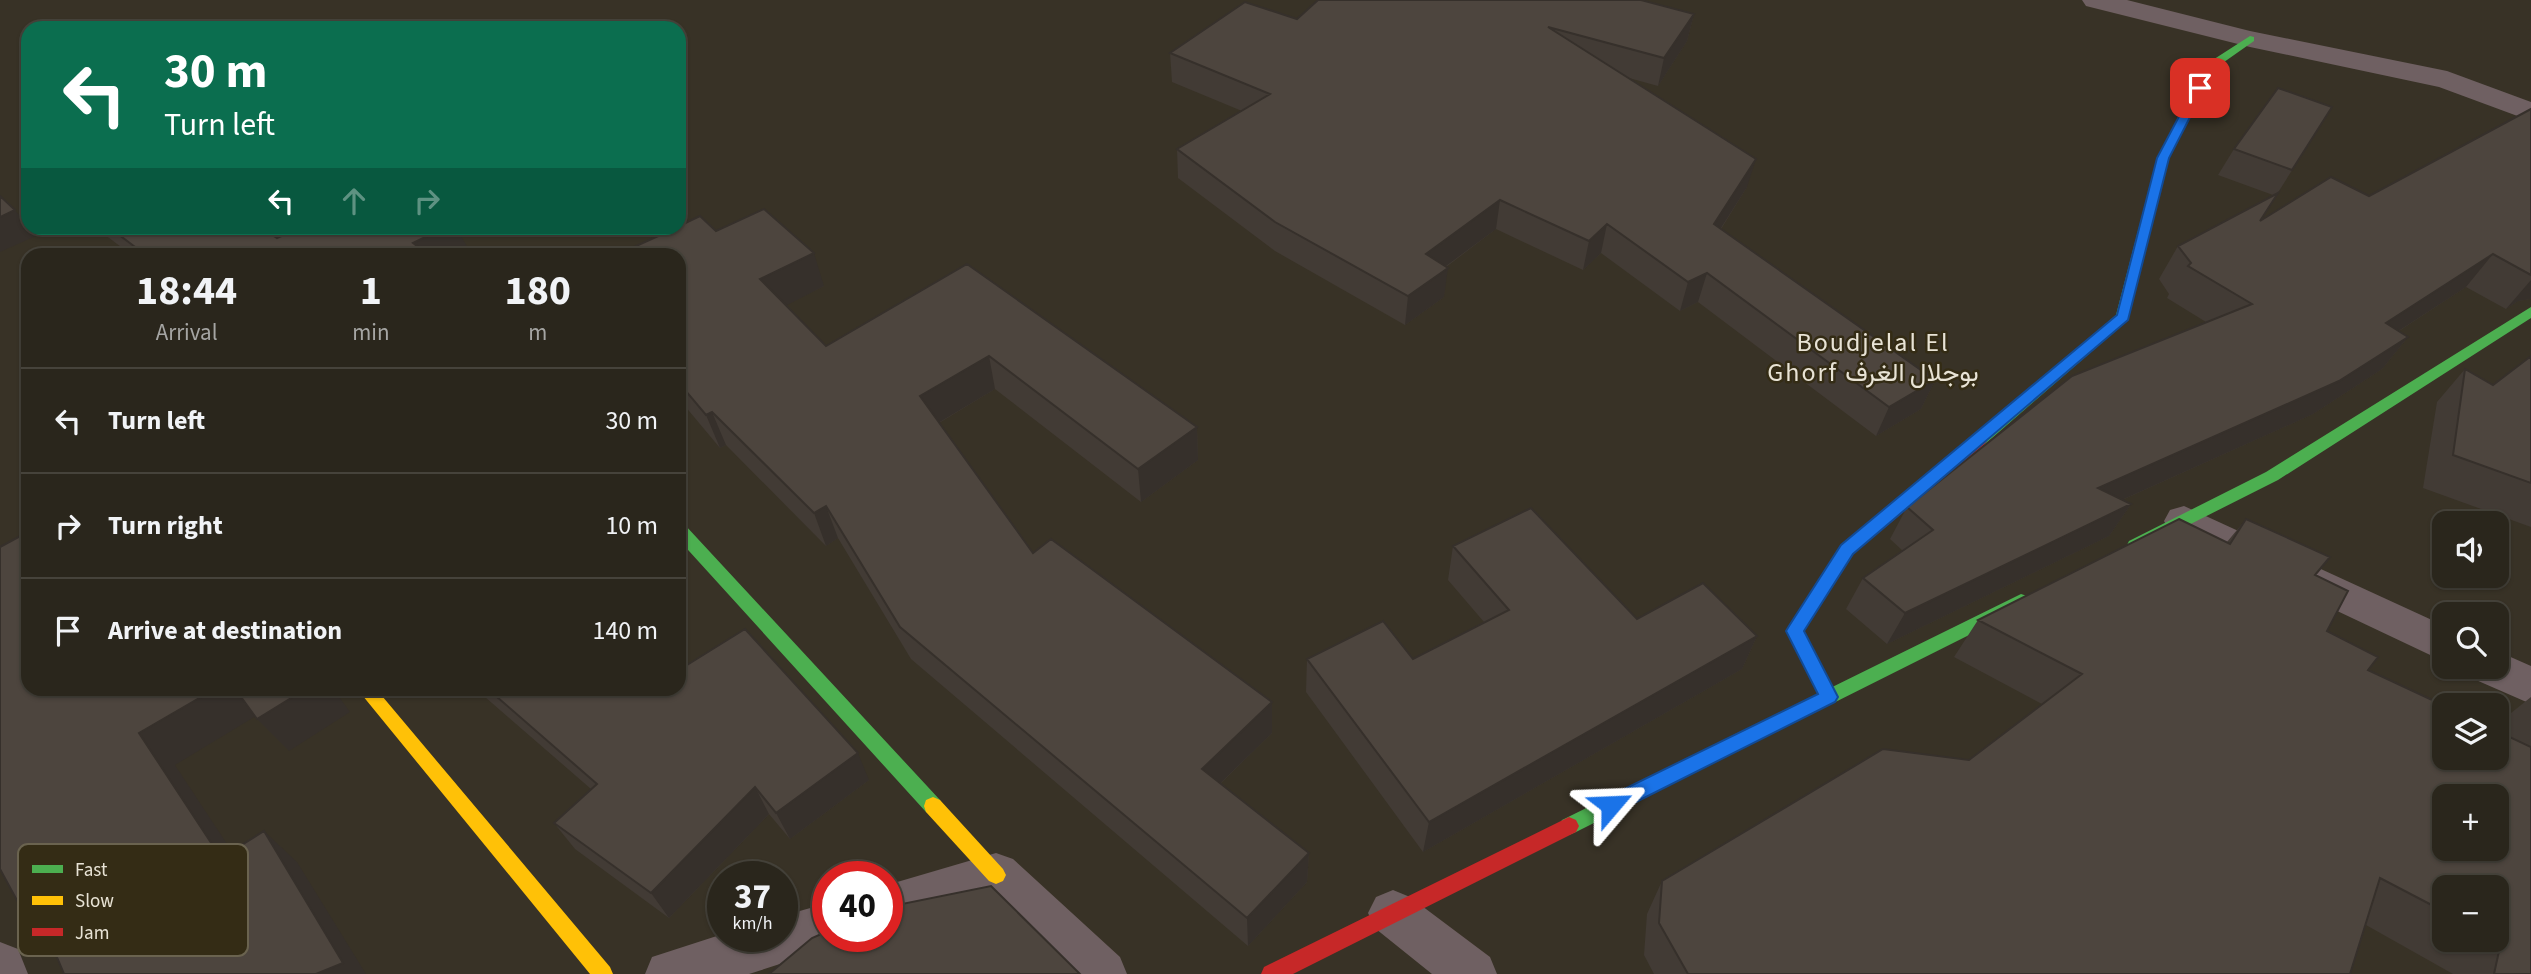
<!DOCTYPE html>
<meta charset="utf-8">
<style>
body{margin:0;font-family:"Source Sans 3",Vazirmatn,sans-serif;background:#322e25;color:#f1f3f6;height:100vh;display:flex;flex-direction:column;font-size:26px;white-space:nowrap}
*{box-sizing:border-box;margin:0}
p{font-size:23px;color:#a5a5a3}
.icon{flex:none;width:38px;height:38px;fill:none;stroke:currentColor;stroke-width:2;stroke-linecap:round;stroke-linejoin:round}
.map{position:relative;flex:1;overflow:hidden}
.sheet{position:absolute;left:21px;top:248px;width:665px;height:448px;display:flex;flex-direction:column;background:#2a261c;border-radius:21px;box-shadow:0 2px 5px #0004,0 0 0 2px #46433b}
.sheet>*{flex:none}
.hud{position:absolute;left:21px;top:21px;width:665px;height:214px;border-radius:21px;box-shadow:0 2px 5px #0004,0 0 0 2px #46433b;background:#0b6e4f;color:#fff;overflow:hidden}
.controls{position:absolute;left:2432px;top:511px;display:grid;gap:14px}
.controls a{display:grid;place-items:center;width:77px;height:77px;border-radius:14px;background:#2a261c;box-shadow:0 2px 5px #0004,0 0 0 2px #46433b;font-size:35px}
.speed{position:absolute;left:707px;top:861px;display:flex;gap:14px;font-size:35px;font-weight:700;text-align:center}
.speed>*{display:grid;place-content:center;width:91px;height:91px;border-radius:50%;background:#2a261c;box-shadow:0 2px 5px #0004,0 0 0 2px #46433b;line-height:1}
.speed small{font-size:18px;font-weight:400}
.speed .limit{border:10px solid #d22;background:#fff;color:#111}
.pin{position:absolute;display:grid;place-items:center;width:60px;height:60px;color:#fff;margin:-30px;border-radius:14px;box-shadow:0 4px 10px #0006}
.me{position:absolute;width:77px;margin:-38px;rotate:64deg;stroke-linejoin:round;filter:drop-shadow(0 0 5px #0008)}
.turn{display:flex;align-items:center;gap:24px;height:147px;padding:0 28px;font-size:32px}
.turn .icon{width:91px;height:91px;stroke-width:2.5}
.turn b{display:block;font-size:49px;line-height:60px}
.lanes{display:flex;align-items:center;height:66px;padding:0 28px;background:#0003;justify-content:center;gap:35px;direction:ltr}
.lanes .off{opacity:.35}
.eta{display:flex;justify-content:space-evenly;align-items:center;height:119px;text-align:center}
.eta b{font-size:42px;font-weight:700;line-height:49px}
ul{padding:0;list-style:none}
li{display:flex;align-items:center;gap:21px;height:105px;padding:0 28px;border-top:2px solid #46433b}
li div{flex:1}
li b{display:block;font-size:26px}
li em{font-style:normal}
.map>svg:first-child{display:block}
</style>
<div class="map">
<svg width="2531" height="974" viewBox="0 0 2531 974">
<rect width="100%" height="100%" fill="#383226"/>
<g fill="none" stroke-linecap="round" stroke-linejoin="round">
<path fill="#6f6062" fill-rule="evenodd" d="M2082 0H2127L2250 31 2447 71 2531 102V121L2439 87 2250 47 2086 6Z
M2184 506 2445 626V662L2170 532 2164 521 2170 510Z
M2497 651 2531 666V704L2476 680 2470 667H2497Z
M996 853 1013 859 1120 957 1127 974H1066L988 900 887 931V885Z
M1393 890 1410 897 1490 957 1497 974H1432L1376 929 1368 913 1376 897Z
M828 903V936H848L845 943 749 974H645L652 957 723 934V936H782V916Z
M0 942 18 949 28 974H0Z"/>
<path fill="#4caf50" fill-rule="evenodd" d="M2250 36 2254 37V41L2217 67 2169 158 2128 320 1984 445H1974L1971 441 1974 437 2116 315 2157 158 2208 63Z
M2531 307V318L2278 480 2141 549H2129L2127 545 2129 541 2266 472Z
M679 523 685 525 940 800 942 806 940 812 933 815 926 812 679 540Z
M2021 594 2027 596 2029 601 2027 606 1576 832 1569 835 1562 832 1559 826 1562 820Z"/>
<path fill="#ffc107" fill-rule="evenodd" d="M358 690H377L610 967 613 974H590Z
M933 797 940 800 1003 869 1006 875 1003 881 996 884 989 881 926 812 924 806 926 800Z"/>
<path fill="#c62828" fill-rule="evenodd" d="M1979 435 1987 441 1984 445 1853 554 1804 631 1838 697 1835 702 1829 705 1823 702 1786 631 1789 626 1841 546 1974 437Z
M1569 817 1576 820 1579 826 1576 832 1293 974H1261L1264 967Z"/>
</g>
<path fill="#423b35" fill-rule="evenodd" d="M1694 14 1687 41 1658 86 1629 78 1747 187 1721 229 1935 380 1921 409 1876 436 1698 302 1680 311 1601 253 1583 270 1496 229 1446 267 1444 297 1405 325 1275 251 1178 178 1177 149 1242 111 1172 82 1170 53 1297 19Z
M2332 107 2260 221 2369 196 2531 109V299L2518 301 2506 309 2466 287 2399 331 2408 337 2382 369 2313 414 2122 500 2131 504 2109 536 1887 644 1846 609 1863 578 1903 551 1890 539 1907 507 2206 322 2167 298 2169 294 2159 279 2178 246 2273 195 2218 175 2234 149Z
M96 228H262L277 238 468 248 453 256H133Z
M679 256 824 286 786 305 826 346 967 264 1197 427 1198 460 1141 502 995 389 939 423 1033 553 1272 702V733L1220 784 1309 853 1307 882 1248 946 911 659 838 538 826 546 726 445 720 448 679 399Z
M2531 356V527L2423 488 2437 402 2465 369 2493 385Z
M2246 519 2315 575 2327 631 2368 670 2502 733 2506 717 2531 697V974H2453L2366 925 2350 974H1654L1644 955 1647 914 1662 881 1969 760 2042 704 1954 657 1978 620 2227 542ZM2445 887 2497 940H2445Z
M1453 546 1637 619 1757 636 1742 669 1423 852 1306 692 1307 659H1413L1484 622 1448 580Z
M477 690H679L869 780 790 839 769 814 669 918 575 849 554 823 591 789Z"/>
<path fill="#36302b" d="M1694 14 1687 41 1658 86 1664 58Z
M1756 159 1747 187 1705 253 1714 224Z
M1500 200 1496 229 1423 283 1426 254Z
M15 210 28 226V228H29L36 236 0 252V217Z
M1607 224 1601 253 1583 270 1589 241Z
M444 228H456L468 248 453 256H420L413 243Z
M814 253 824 286 772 313 760 279Z
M2493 254 2466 287 2360 356 2386 323Z
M1448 268 1444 297 1405 325 1408 296Z
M1707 273 1698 302 1680 311 1688 282Z
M2531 280V299L2518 301 2506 309Z
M2408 337 2382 369 2313 414 2077 520 2098 488Z
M989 356 995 389 928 429 920 396Z
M1935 380 1921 409 1876 436 1889 407Z
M712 412 726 445 720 448 706 415Z
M1197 427 1198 460 1141 502 1138 469Z
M2131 504 2109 536 1887 644 1905 613Z
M826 506 838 538 826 546 814 513Z
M1757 636 1742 669 1423 852 1429 822Z
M213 690H239L261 713 175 765 256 888 221 858 139 733Z
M304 690H334L350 712 289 751 257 719Z
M1272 702V733L1204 799 1202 769Z
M858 753 869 780 790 839 776 813Z
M755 787 769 814 669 918 651 893Z
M264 831 297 862 366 974H316Z
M1309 853 1307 882 1248 946 1247 918Z
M43 924 76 959 33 930Z"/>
<path fill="#4d453e" stroke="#36302b" stroke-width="2" fill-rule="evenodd" d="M1318 0H1641L1694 14 1664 58 1548 27 1756 159 1714 224 1935 380 1889 407 1707 273 1688 282 1607 224 1589 241 1500 200 1426 254 1448 268 1408 296 1275 222 1177 149 1270 94 1170 53 1245 2 1297 19Z
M2278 88 2332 107 2292 170 2234 149Z
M2531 109V275L2493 254 2386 323 2408 337 2339 381 2098 488 2131 504 1905 613 1863 578 1933 530 1907 507 2072 376 2252 304 2188 266 2191 263 2178 246 2278 193 2260 221 2331 177 2369 196Z
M0 196 15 210 0 217Z
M764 209 814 253 760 279 826 346 967 264 1197 427 1138 469 989 356 920 396 1033 553 1051 539 1272 702 1202 769 1309 853 1247 918 900 627 826 506 814 513 712 412 706 415 679 383V256H614L676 228H679V226L700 216 716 231Z
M110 228H262L277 238 299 228H444L413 243 430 256H147Z
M2531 356V483L2453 455 2465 369 2493 385Z
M1531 508 1637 619 1703 583 1757 636 1429 822 1307 659 1383 621 1413 659 1509 610 1453 546Z
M2179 519 2230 544 2246 519 2330 557 2315 575 2348 591 2327 631 2378 657 2368 670 2445 706V758H2497V731L2531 747V974H2494L2501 942 2497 940V887H2445V912L2380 878 2350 974H1688L1659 923 1662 881 1883 749 1969 760 2082 674 1978 620ZM2445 796H2497V849H2445Z
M24 534 28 539V690H213L139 733 221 858 264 831 343 963 316 974H64L43 924 33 930 0 869V547Z
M745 629 858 753 776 813 755 787 651 893 554 823 597 784 489 690H679V670Z
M236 690H304L257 719Z
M991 886 1080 974H769L812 938 828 931V936H887V907Z"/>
<path fill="#1a73e8" stroke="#114b97" stroke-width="2" d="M2200 84 2205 88 2169 158 2128 320 1853 554 1804 631 1838 697 1835 702 1618 811 1611 814 1604 811 1601 805 1604 799 1818 694 1786 631 1789 626 1841 545 2117 315 2157 158 2194 88Z"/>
<g text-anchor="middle" stroke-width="5" stroke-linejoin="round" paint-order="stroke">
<g font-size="26" letter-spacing="2" fill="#e8e3d5" stroke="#342c15">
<text x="1873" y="351">Boudjelal El<tspan x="1873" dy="30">Ghorf بوجلال الغرف</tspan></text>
</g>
</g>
<rect x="18" y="844" width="230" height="112" rx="10" fill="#342c15" stroke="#6a634f" stroke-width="2"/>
<rect x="32" y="865" width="31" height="8" fill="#4caf50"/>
<rect x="32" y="896" width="31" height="9" fill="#ffc107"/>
<rect x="32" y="928" width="31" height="8" fill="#c62828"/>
<g font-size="19" fill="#e8e3d5">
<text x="75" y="876">Fast</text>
<text x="75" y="907">Slow</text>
<text x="75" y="939">Jam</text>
</g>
</svg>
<div class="controls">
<a><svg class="icon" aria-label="sound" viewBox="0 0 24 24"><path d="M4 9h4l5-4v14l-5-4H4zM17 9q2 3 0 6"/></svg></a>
<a><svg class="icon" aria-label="search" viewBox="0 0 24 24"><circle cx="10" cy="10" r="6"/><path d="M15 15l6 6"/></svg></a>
<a><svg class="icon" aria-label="layers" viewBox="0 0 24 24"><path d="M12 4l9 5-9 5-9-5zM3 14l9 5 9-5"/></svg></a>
<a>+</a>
<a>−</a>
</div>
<div class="speed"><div>37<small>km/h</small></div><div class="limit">40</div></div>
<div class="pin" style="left:2200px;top:88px;background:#d93025"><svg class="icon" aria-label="arrive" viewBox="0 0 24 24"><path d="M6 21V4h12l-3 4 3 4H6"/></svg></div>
<svg class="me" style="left:1611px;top:805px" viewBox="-20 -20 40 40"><path d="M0-17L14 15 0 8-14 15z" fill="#1a73e8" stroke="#fff" stroke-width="4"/></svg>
<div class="hud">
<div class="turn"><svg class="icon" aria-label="left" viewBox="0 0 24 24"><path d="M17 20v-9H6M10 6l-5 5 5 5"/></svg><div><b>30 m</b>Turn left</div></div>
<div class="lanes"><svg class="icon" aria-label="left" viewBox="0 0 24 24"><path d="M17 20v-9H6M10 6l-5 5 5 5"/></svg><svg class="icon off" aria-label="ahead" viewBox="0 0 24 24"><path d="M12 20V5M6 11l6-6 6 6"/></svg><svg class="icon off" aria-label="right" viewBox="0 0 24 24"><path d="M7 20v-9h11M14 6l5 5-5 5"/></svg></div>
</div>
<section class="sheet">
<div class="eta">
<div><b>18:44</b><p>Arrival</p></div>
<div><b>1</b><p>min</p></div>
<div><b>180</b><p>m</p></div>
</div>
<ul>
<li><svg class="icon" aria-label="left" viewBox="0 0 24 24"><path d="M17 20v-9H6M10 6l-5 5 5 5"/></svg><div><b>Turn left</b></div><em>30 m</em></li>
<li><svg class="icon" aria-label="right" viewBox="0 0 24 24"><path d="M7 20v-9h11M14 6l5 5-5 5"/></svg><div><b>Turn right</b></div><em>10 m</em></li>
<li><svg class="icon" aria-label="arrive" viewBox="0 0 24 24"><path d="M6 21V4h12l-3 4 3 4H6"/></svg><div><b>Arrive at destination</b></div><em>140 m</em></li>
</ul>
</section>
</div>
